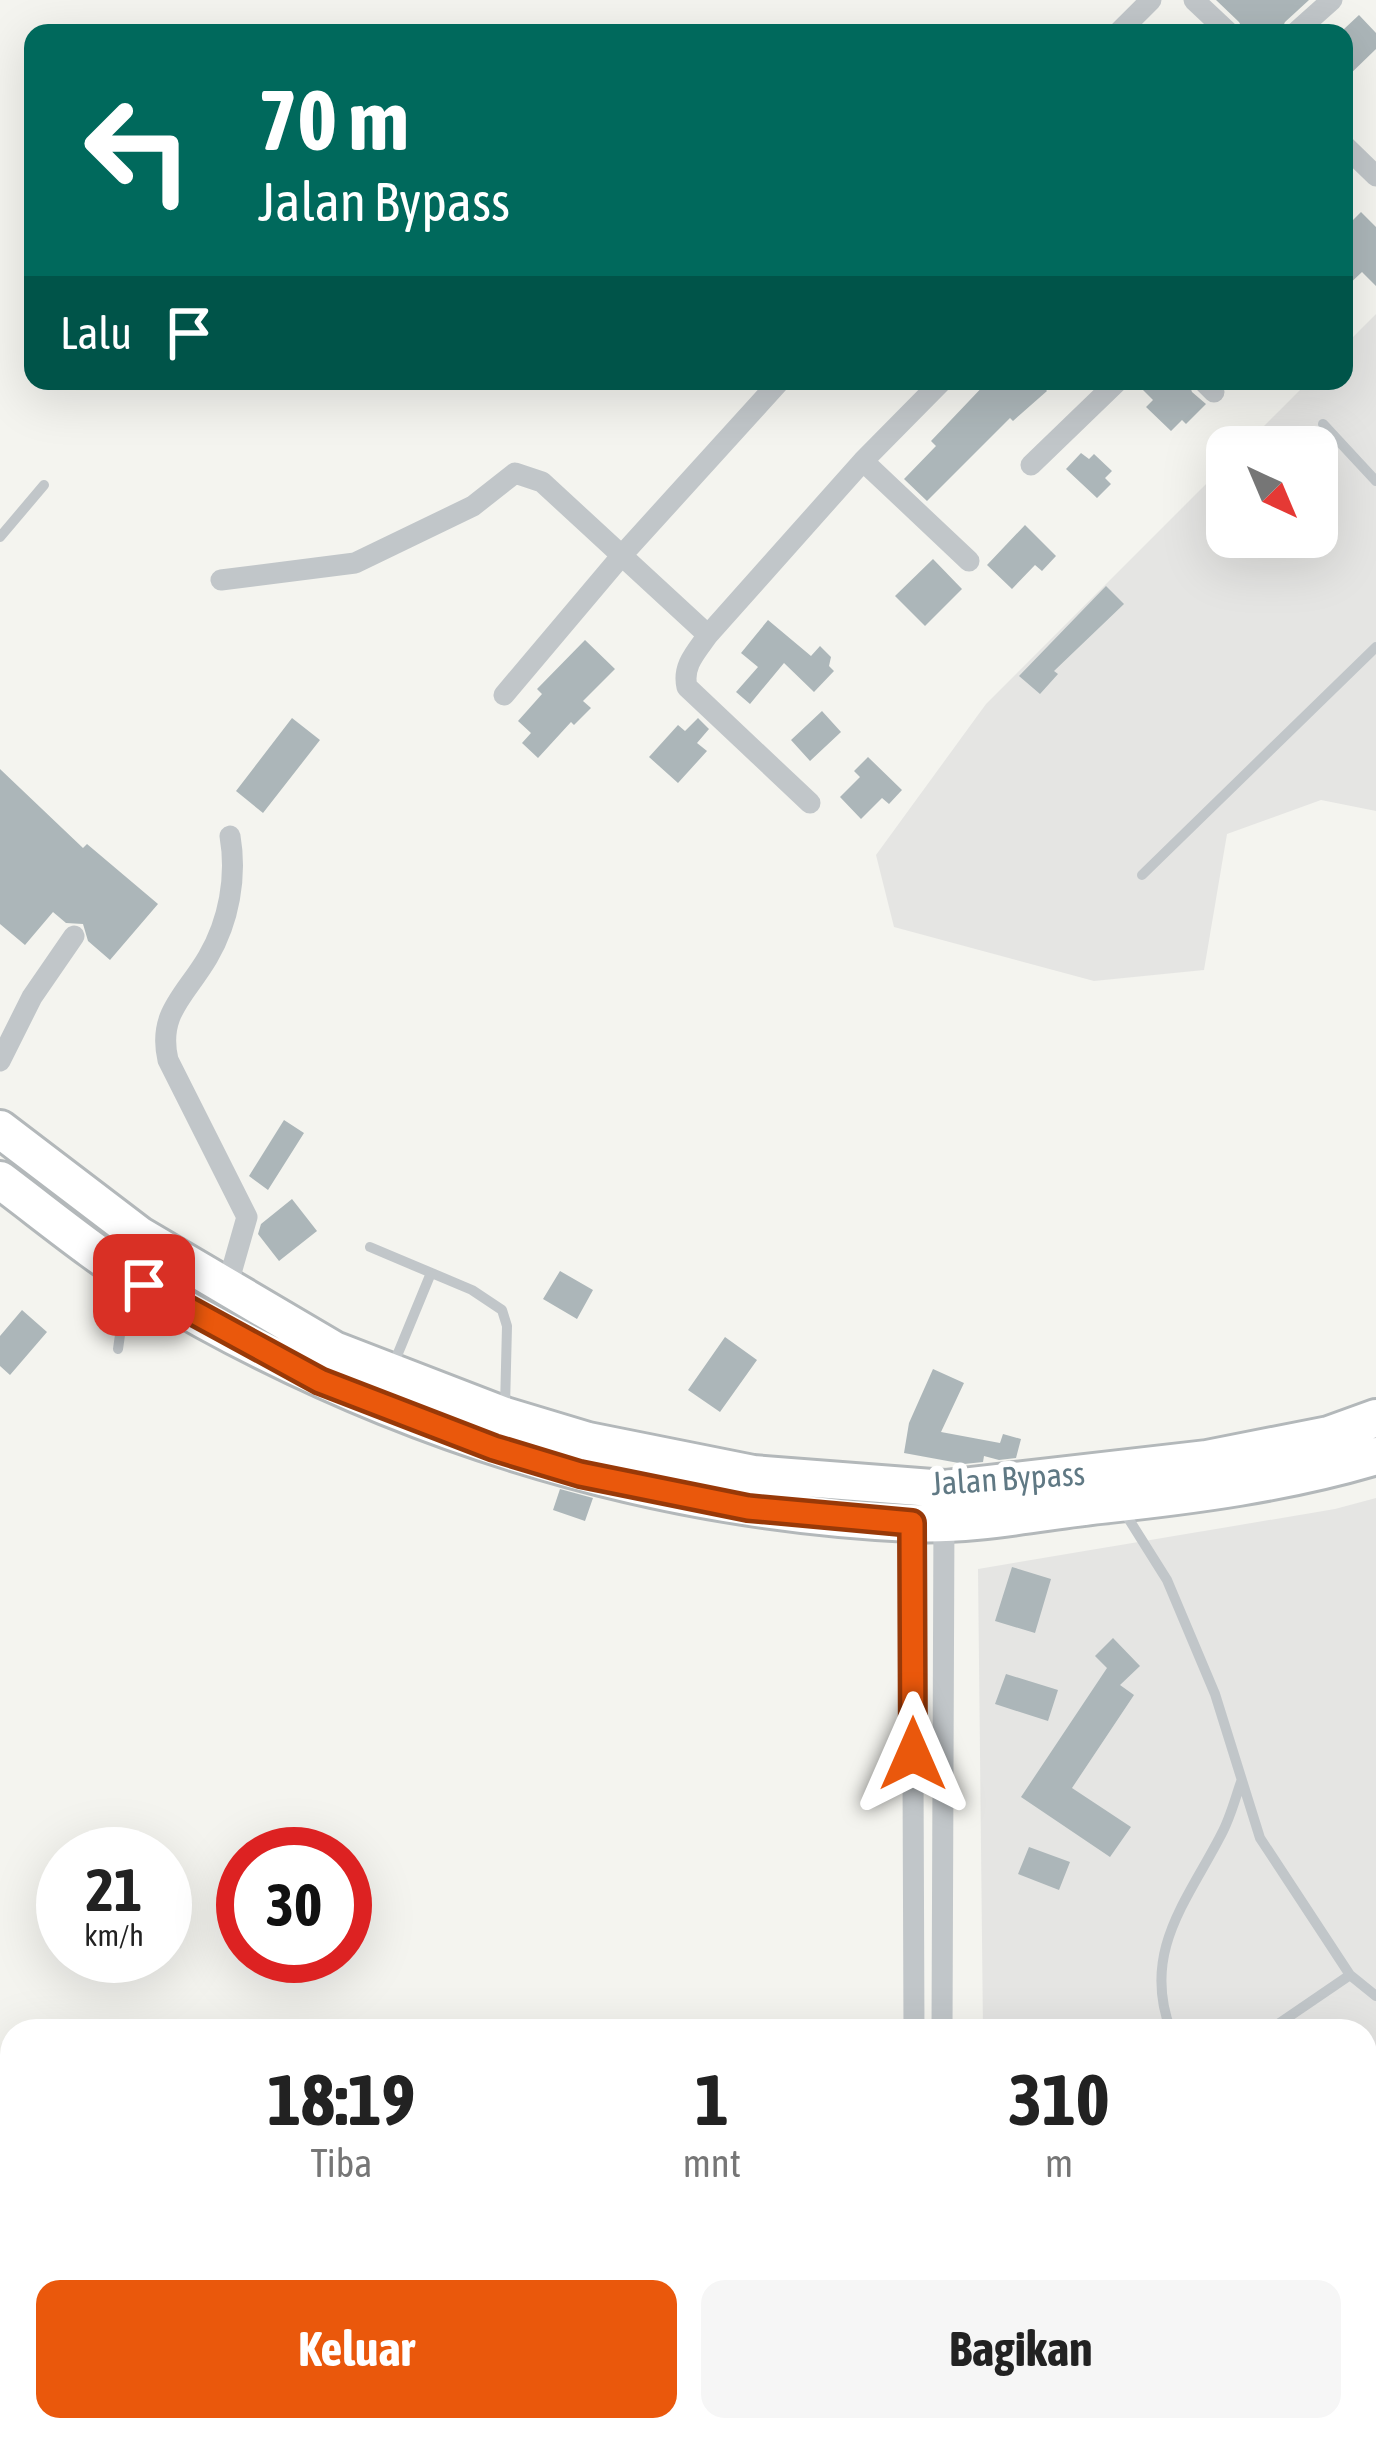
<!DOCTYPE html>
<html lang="id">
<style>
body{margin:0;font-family:"Asap Condensed",sans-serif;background:#f6f6f6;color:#222;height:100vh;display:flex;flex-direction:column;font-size:45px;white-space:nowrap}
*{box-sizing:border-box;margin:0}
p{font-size:39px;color:#767676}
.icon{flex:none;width:66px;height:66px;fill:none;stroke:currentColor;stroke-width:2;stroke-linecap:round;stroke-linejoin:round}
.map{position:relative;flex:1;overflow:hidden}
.drawer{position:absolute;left:0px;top:2019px;width:1377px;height:423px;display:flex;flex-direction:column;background:#fff;border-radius:36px 36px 0 0;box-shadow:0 12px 48px #0002}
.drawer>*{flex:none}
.top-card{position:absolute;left:24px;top:24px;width:1329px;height:366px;border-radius:24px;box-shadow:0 12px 48px #0002;background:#00695c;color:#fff;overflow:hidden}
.needle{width:78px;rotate:136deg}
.fabs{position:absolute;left:1206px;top:426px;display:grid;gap:24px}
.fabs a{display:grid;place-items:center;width:132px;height:132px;border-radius:24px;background:#fff;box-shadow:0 12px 48px #0002;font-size:60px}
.speed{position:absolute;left:36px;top:1827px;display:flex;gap:24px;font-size:60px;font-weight:700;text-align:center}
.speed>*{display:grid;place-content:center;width:156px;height:156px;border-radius:50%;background:#fff;box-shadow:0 12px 48px #0002;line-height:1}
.speed small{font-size:30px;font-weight:400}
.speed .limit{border:18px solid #d22;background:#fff;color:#111}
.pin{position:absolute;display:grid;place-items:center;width:102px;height:102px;color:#fff;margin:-51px;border-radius:24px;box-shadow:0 6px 18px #0006}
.me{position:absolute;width:132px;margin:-66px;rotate:0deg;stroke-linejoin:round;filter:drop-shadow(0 0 9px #0008)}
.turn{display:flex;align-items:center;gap:42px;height:252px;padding:0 36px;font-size:54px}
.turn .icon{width:156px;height:156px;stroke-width:2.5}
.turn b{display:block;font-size:84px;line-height:102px}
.then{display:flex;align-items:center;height:114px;padding:0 36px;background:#0003;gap:24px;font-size:45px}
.eta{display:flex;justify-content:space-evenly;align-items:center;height:204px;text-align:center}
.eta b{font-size:72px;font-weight:700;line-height:84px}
.button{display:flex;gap:24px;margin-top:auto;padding:24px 36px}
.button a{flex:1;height:138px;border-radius:24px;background:#ea580c;color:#fff;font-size:48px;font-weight:700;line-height:138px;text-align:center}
.button a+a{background:#f6f6f6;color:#222}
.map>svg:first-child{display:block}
</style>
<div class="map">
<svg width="1376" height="2440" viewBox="0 0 1376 2440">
<rect width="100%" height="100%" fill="#f4f4ef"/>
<path fill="#e5e5e3" d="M1376 314V811L1321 800 1227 834 1204 970 1094 981 894 927 876 855 986 704 1227 463V537H1317V447H1243L1309 381H1344V346Z
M1376 1498V2318L1365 2321V2031H983L978 1569 1335 1509Z"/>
<path fill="#acb6b9" d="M1216 0H1309L1285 22 1280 33H1245L1239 22Z
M1359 15 1376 33V49L1344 80V29Z
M1361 212 1376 227V286L1362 272 1344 289V229Z
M988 381H1039L1047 391 1013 421 1010 418 927 501 904 479 936 446 931 441Z
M1134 381H1188L1192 392 1206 404 1186 424 1182 420 1171 431 1146 407 1153 400Z
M1081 453 1089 459 1094 454 1112 471 1105 478 1111 484 1097 498 1066 469Z
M1025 525 1056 556 1042 571 1035 565 1012 589 987 565Z
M933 559 962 589 925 626 895 596Z
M1106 586 1124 604 1054 671 1058 674 1040 694 1019 676Z
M768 620 811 656 820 646 831 657 829 666 834 671 814 692 784 663 750 704 736 692 758 667 741 653Z
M585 640 615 669 583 701 591 708 574 725 571 722 538 758 522 743 531 733 518 721 542 694 537 689Z
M822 711 841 732 810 761 791 740Z
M292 718 320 740 263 813 236 791Z
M698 718 709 729 697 743 707 751 678 783 649 757 678 725 685 731Z
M868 757 902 790 889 804 882 798 861 819 840 797 860 777 854 771Z
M0 769 83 848 87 844 158 904 110 960 88 941 83 924 66 923 53 912 25 945 0 924Z
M284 1120 304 1133 268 1190 249 1176Z
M292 1199 317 1231 279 1261 258 1234 261 1224Z
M560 1271 593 1290 577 1319 543 1299Z
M22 1310 47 1332 10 1375 0 1366V1336Z
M725 1337 757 1360 720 1412 688 1390Z
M933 1369 964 1383 941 1432 1000 1443 1003 1434 1021 1439 1016 1458 999 1460 984 1456 983 1462 964 1464 904 1453 909 1423Z
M560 1489 593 1498 585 1521 553 1510Z
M1012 1567 1051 1579 1035 1633 995 1621Z
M1113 1638 1140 1666 1120 1685 1134 1695 1072 1788 1131 1827 1110 1857 1021 1797 1107 1668 1095 1656Z
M1006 1674 1058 1690 1048 1721 995 1704Z
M1029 1847 1070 1862 1059 1890 1018 1874Z"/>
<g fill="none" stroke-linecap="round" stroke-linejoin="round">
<defs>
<path id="highway" d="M0 1129 139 1235 334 1350 505 1416 588 1441 753 1474 945 1489 1207 1459 1329 1435 1376 1418
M0 1180C48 1216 96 1256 147 1287 379 1426 639 1510 910 1523 972 1526 1038 1512 1100 1505 1193 1495 1286 1483 1376 1456"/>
</defs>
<use href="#highway" stroke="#b3b8ba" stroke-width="42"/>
<path stroke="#c1c6c9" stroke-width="10" d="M1323 424 1376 481
M0 537 44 485
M1142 875 1376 647
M370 1247 472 1290 502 1310 507 1326 505 1407
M118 1349 122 1321 139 1293
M394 1363 431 1273
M1123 1510 1167 1580 1215 1694 1260 1838 1350 1975 1376 1996
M1171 2031C1141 1952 1187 1901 1221 1835 1230 1819 1235 1799 1241 1782
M1268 2031 1350 1975"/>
<path stroke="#c1c6c9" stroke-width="21" d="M1194 0 1229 33
M1118 33 1151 0
M1295 33 1332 0
M1344 145 1376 176
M1203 381 1214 392
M863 461 969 561
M1031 465 1118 381
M221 580 355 563 473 506 515 473 542 482 708 635 863 461 942 381
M708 635C696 652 682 666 687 687L810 803
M504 695 623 554 780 381
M0 1061 32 997 74 936
M227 1287 247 1217 168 1060C157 1013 186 995 208 957 229 921 237 877 230 836
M912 1516 914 2031
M942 2031 944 1513
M920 2430 921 2440
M953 2430 955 2440"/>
<use href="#highway" stroke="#fff" stroke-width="36"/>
</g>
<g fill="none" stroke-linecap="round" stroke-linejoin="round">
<defs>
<path id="route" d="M144 1285 320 1381 494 1448 580 1474 748 1508 912 1523 913 1754"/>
</defs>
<use href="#route" stroke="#983908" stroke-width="30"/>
<use href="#route" stroke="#ea580c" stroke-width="21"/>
</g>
<g text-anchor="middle" stroke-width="12" stroke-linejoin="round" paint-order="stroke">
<g font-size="33" fill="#607984" stroke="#fff">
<text transform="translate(1008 1478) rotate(-4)" y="12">Jalan Bypass</text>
</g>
</g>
</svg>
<div class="fabs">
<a><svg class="needle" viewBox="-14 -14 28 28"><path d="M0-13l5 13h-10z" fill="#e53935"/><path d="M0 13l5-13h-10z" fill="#767676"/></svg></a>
</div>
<div class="speed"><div>21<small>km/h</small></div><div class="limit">30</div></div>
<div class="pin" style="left:144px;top:1285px;background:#d93025"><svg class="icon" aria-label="arrive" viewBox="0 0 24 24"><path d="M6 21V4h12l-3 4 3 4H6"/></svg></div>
<svg class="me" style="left:913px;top:1754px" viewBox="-20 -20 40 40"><path d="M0-17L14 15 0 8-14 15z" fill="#ea580c" stroke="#fff" stroke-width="4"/></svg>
<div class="top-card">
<div class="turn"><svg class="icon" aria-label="left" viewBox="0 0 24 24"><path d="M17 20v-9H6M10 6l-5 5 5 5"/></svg><div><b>70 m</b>Jalan Bypass</div></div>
<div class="then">Lalu<svg class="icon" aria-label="arrive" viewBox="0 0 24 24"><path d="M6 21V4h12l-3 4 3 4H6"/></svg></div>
</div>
<section class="drawer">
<div class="eta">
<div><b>18:19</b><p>Tiba</p></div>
<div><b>1</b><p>mnt</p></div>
<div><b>310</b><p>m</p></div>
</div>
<div class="button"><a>Keluar</a><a>Bagikan</a></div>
</section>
</div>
